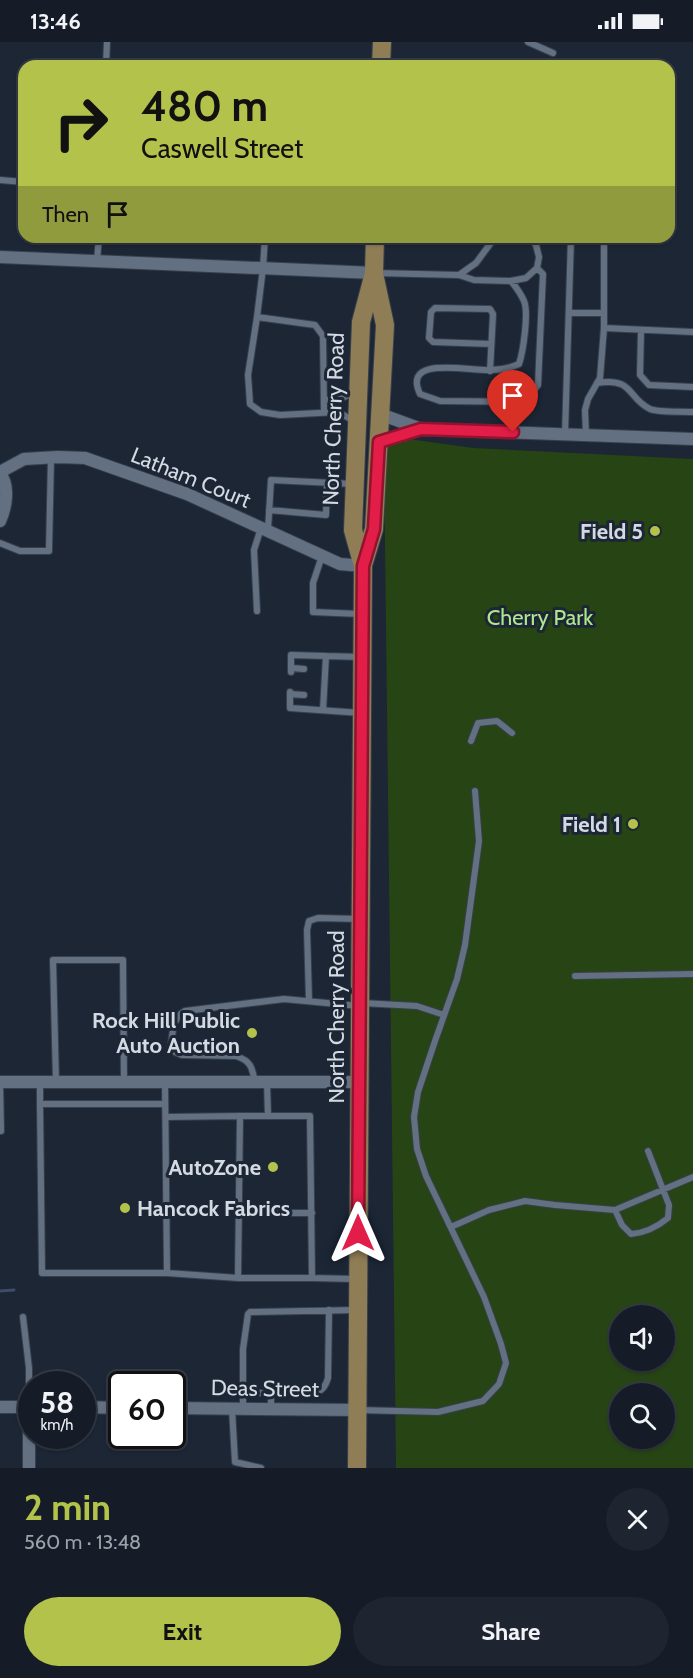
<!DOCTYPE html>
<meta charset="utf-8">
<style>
body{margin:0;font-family:Cabin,sans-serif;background:#1e2530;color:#f1f3f6;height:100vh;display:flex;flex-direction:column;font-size:22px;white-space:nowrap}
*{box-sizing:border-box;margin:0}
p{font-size:20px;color:#9da1a8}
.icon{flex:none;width:33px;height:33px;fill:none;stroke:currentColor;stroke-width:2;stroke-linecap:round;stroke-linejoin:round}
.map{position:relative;height:1426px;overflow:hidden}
.drawer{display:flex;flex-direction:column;background:#151c28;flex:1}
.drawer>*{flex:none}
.banner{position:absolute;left:18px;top:18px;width:657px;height:183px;border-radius:18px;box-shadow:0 2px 4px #0004,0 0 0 2px #343a45;background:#b3c24b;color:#111;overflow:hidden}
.tools{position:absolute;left:609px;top:1263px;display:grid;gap:12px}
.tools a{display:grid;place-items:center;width:66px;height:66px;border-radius:50%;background:#151c28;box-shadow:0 2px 4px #0004,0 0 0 2px #343a45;font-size:30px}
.speed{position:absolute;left:18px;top:1329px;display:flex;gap:12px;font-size:30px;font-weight:700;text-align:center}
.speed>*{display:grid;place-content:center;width:78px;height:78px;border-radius:50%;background:#151c28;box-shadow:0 2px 4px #0004,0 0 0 2px #343a45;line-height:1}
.speed small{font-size:15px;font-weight:400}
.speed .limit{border:3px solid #111;border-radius:9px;background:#fff;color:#111}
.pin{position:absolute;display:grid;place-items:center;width:51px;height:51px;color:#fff;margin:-62px -26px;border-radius:50% 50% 50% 0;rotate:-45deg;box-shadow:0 0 6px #0007}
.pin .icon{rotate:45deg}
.me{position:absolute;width:66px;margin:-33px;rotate:0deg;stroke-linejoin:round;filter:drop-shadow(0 0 4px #0008)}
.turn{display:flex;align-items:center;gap:21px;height:126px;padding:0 24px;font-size:27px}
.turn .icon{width:78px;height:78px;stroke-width:2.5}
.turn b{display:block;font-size:42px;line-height:51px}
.then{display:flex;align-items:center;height:57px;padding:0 24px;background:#0003;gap:12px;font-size:22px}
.round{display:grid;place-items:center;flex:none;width:63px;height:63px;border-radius:32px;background:#1e2530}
.head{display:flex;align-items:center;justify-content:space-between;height:102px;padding:0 24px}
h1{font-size:36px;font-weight:800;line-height:45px;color:#b3c24b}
.action{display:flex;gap:12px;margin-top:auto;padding:12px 24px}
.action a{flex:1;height:69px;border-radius:36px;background:#b3c24b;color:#111;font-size:24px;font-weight:800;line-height:69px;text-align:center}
.action a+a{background:#1e2530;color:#f1f3f6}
.status{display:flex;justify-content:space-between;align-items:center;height:42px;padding:0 30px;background:#151c28;direction:ltr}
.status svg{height:16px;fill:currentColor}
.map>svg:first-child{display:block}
</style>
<div class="status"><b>13:46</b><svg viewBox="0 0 49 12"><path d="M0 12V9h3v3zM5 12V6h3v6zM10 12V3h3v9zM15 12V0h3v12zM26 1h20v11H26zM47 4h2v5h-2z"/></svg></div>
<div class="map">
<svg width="693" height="1426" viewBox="0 0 693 1426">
<rect width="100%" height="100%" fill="#1c2635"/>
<path fill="#274415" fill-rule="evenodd" d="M409 397 473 406 693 417V1426H396L384 416 385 409 390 402ZM620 1274H664V1318H620ZM620 1352H664V1396H620Z"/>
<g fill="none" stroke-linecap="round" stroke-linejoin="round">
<path stroke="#3f4c68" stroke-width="3" d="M0 1249 14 1248"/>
<defs>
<path id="service" d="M528 0 553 11
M106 24 107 0
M0 138 24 140
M265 195 263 226 257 275 315 283 323 294 324 370
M97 219 99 195
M375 231 459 233 474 238 511 239 526 236 537 226 539 215 536 203 530 195
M459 233 476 221 493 198 499 195
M511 239C516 245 521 252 524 259 529 271 523 310 519 322 510 326 500 328 491 328 472 330 401 312 420 352L440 359 522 360 529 354 538 343 543 232 537 226
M569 271H604
M257 275 248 333 250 362 261 370 280 373 338 370 354 379
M604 286 693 290
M641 288 640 333 649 343 693 345
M490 329 493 272 490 267 435 266 431 270 429 296 433 300 491 302
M597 341C634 335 627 356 650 367 660 371 682 369 693 370
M324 358 340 357 355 350
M565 392 571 195
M586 393 585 368 588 357 600 336 604 286V195
M269 468 326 473 327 441
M268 488 271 438 354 442
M0 501 20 509H49L51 415
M322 514 313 541V570L360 572
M257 569 254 508 261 486
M292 626 304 627
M291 630V613L361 615
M290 650V666L361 671
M290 652 304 653
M323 668 326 614
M471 699 478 681 497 679 512 691
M575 934 693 932
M309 959 307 888 309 879 318 876 360 877
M362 961 417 964 444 973
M0 1040 1 1089
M56 1040 53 918H123L124 1040
M165 1040 167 1231 238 1236 240 1074 166 1075
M255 1040C252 1025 251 1019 236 1014L182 1013 175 1010 171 1003C173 990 172 976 185 969L284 957 359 964
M267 1040 268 1074H310L312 1236
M40 1062V1040
M165 1062H40L42 1231H167
M240 1074H268
M615 1168 622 1183 631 1192C646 1191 657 1185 668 1176L669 1163 648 1109
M240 1171H312
M451 1185 489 1168 525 1159 555 1163 615 1168 693 1135
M238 1236H312L355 1237
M23 1275 29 1326V1364
M243 1351H271V1367
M271 1351 316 1350C323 1349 326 1343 328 1336L329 1268
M232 1367 235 1420 261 1426
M243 1367V1307L248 1272 250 1270 356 1268
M358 1368 438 1370 483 1359 499 1342 506 1321 501 1302 484 1255 426 1134 417 1107 414 1075 418 1050 435 999 457 937 465 903 479 799 475 749"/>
<path id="minor" d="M0 215 374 231
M380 372 421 387 693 397
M379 400 421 387
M0 430 24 417 58 415 85 416 187 452 340 522 363 524
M0 432C10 443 6 466 0 479
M0 1040H359
M0 1365H32
M82 1365 122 1366
M172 1366 357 1368
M29 1426V1365"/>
<path id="primary" d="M381 24 382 0
M363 523 374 487 385 283 375 236
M357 1426 363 524 353 488 361 280 374 231 375 195"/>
</defs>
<use href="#service" stroke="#37404c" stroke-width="8"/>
<use href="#minor" stroke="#37404c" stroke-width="14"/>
<use href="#primary" stroke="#37404c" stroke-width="20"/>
<use href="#service" stroke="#637081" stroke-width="6"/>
<use href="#minor" stroke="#637081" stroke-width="12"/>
<use href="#primary" stroke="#8f7d55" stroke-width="18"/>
</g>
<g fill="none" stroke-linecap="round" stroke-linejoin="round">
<defs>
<path id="route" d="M358 1191 363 524 374 487 379 400 421 387 513 390"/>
</defs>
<use href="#route" stroke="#92132f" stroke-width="15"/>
<use href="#route" stroke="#e11d48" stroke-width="10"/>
</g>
<g fill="#b3c24b" stroke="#1c2635" stroke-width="2">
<circle cx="655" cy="489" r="6"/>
<circle cx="633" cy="782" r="6"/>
<circle cx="252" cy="991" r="6"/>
<circle cx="273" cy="1125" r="6"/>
<circle cx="125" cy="1166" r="6"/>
</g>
<g text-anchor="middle" stroke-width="6" stroke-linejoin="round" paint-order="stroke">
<g font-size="22" fill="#d3dae3" stroke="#1c2635">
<text transform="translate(333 377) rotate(-88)" y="8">North Cherry Road</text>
<text transform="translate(191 435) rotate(22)" y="8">Latham Court</text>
<text transform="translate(336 975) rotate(-90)" y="8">North Cherry Road</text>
<text transform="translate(265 1346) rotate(1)" y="8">Deas Street</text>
</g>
<g font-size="22" font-weight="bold" fill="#d3dae3" stroke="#1c2635" text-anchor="end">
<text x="643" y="497">Field 5</text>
<text x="621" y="790">Field 1</text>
<text x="240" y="986">Rock Hill Public<tspan x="240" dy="25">Auto Auction</tspan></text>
<text x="261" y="1133">AutoZone</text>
<text x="137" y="1174" text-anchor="start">Hancock Fabrics</text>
</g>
<g font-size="22" fill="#aee690" stroke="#1c2635">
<text x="540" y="583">Cherry Park</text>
</g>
</g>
</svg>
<div class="tools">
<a><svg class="icon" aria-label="sound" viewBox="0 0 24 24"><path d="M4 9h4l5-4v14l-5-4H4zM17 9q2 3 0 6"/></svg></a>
<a><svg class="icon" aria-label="search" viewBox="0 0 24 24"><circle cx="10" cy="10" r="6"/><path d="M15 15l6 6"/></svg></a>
</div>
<div class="speed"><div>58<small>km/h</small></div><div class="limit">60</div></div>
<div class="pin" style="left:513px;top:390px;background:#d93025"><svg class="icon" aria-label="arrive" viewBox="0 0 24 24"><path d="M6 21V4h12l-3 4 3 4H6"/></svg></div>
<svg class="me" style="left:358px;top:1191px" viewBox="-20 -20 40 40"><path d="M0-17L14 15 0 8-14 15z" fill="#e11d48" stroke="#fff" stroke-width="4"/></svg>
<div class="banner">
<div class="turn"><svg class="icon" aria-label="right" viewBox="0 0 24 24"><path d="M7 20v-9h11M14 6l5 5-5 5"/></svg><div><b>480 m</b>Caswell Street</div></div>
<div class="then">Then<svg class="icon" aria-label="arrive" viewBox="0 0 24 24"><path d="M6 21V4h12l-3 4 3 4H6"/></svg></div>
</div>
</div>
<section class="drawer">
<div class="head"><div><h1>2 min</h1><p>560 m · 13:48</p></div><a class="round"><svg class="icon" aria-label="close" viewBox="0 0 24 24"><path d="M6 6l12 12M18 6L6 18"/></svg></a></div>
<div class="action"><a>Exit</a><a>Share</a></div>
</section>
